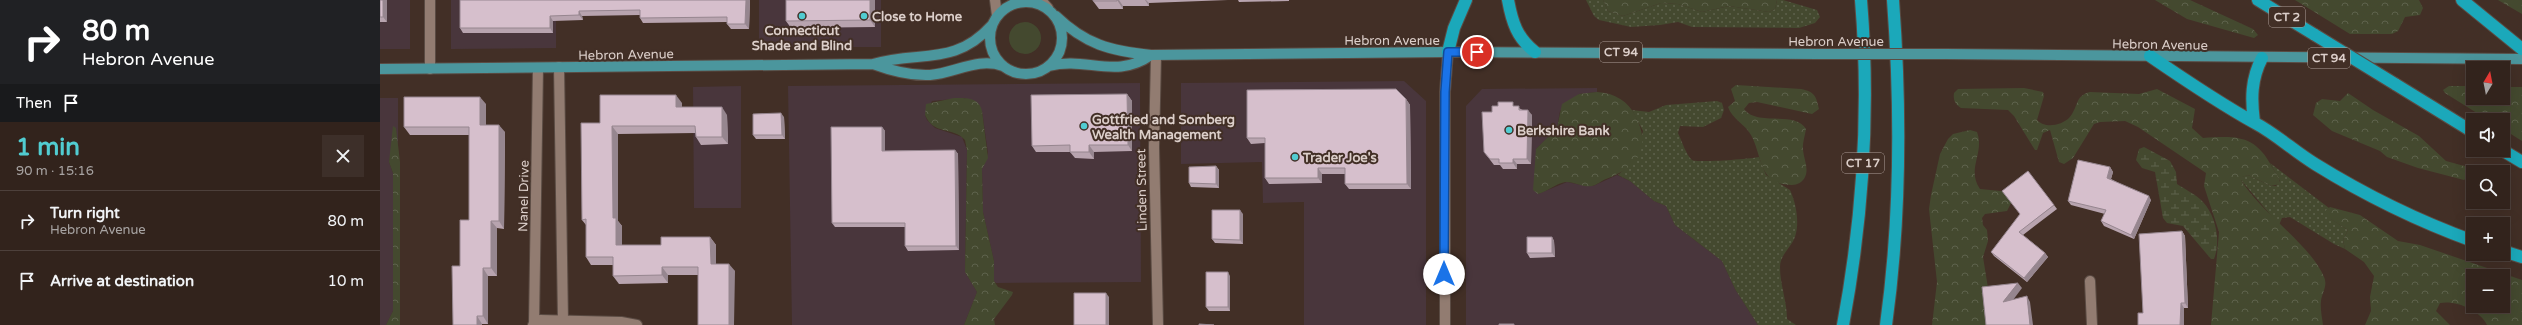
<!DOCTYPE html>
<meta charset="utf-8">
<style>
body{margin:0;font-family:"Varela Round",sans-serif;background:#3d2f29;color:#f1f3f6;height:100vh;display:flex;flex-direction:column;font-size:15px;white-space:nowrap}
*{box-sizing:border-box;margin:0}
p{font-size:13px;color:#a8a4a3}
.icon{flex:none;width:22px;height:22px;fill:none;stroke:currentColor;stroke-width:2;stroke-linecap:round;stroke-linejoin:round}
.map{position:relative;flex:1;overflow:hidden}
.sheet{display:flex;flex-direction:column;background:#32231c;width:380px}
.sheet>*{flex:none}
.banner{background:#202124;color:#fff;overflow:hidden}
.needle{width:26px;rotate:10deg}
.controls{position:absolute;left:2086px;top:61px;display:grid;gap:8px}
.controls a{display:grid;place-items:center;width:44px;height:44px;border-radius:0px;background:#32231c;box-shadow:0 4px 16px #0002,0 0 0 1px #4d403b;font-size:20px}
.pin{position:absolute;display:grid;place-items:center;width:34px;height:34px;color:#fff;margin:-17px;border:2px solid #fff;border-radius:50%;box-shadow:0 1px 4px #0007}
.me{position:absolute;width:44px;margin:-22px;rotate:0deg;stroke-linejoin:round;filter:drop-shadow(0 0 3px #0008)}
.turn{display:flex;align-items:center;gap:14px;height:84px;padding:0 16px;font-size:18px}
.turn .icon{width:52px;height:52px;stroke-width:2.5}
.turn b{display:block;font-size:28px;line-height:34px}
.then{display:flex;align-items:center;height:38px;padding:0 16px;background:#0003;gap:8px;font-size:15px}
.round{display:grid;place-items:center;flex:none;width:42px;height:42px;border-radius:0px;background:#3d2f29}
.overview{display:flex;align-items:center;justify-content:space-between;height:68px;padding:0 16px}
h1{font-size:24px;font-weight:700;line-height:30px;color:#51ccd1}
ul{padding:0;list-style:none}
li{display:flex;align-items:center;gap:12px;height:60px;padding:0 16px;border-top:1px solid #4d403b}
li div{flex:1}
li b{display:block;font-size:15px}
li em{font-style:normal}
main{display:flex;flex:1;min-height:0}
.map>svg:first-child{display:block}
</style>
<main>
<section class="sheet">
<div class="banner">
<div class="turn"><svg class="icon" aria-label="right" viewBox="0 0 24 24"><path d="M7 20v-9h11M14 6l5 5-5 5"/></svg><div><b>80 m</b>Hebron Avenue</div></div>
<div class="then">Then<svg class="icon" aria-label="arrive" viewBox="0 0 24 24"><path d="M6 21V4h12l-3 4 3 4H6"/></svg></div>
</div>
<div class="overview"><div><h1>1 min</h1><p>90 m · 15:16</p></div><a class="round"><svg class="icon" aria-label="close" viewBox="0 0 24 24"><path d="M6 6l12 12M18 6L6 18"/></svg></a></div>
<ul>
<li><svg class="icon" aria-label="right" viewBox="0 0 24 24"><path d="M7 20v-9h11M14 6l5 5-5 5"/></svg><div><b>Turn right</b><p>Hebron Avenue</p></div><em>80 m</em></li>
<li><svg class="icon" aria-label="arrive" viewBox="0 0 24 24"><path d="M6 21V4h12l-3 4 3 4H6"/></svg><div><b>Arrive at destination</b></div><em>10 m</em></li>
</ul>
</section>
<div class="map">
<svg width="2142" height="325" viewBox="0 0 2142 325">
<defs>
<pattern id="grass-dots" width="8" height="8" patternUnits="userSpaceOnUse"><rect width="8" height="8" fill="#44492f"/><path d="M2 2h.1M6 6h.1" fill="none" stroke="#5e624c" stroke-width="1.8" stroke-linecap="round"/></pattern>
<pattern id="forest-crowns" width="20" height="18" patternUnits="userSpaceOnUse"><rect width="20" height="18" fill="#44492f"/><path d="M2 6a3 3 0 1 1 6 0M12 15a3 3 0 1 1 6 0" fill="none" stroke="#5e624c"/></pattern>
<pattern id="wetland-marsh" width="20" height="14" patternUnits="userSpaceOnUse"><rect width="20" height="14" fill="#44492f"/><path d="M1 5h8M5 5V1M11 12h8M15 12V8" fill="none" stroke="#5e624c"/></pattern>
</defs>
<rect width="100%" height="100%" fill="#422f26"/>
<path fill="#49363c" d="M0 0H30V49H0Z
M71 0H176V48L71 49Z
M379 0H501V47H379Z
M1024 81 1046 101V325H924V202L883 203 882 162 801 164V83Z
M760 83 761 282 616 283 614 281V261L603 212 602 169 608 153 602 111 585 98 552 101 545 115 547 120 555 128 582 137 587 150 585 272 597 292 584 325H412L408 86Z
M361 86V208H314L313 87Z
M1217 88V92L1199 94 1180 111 1177 129 1156 149 1158 194 1187 182 1206 186H1213L1237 175 1250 181 1274 201 1286 206 1295 225 1342 261 1355 289 1378 325H1086V106L1102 89Z
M0 98H18V155L16 128 9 162 13 173V311L6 325H0Z"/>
<path fill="url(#grass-dots)" d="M1206 0H1223L1228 11 1243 16 1281 3 1298 4 1322 12 1349 6 1389 12 1395 9 1397 0H1403L1437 10 1440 17 1435 23 1419 28 1312 27 1298 22 1280 25 1251 27 1219 20 1214 16Z
M1337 101 1342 103 1344 110 1341 118 1323 127 1300 126 1298 133C1302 141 1306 155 1312 160 1316 163 1371 159 1379 157L1386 175 1410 190C1417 205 1421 229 1412 243 1407 251 1400 257 1400 267 1400 285 1407 301 1407 319L1416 325H1378L1355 289 1342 261 1295 225 1286 206 1274 201 1250 181 1238 175 1257 158 1263 131 1252 110 1269 112 1286 105Z
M1890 163 1949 208 1951 219 1968 230 1963 240 1965 249 1954 244 1910 217 1902 218 1899 225 1861 180V177L1868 175 1891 186H1896L1900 181Z"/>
<path fill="url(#forest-crowns)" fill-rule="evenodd" d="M1223 0H1397L1395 9 1389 12 1349 6 1322 12 1298 4 1281 3 1243 16 1228 11Z
M1775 0H1810L1873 29 1878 35 1874 38 1807 19Z
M1915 0H2039L2043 8 2040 15 2025 17 2018 31 2012 34H1970Z
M2118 0H2142V14Z
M1356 85 1421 89C1435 92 1436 96 1439 109L1432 114 1377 102 1369 103 1364 109C1377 127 1415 110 1426 129 1425 136 1422 144 1423 150 1424 160 1429 168 1425 177 1423 182 1417 185 1412 185 1378 185 1383 157 1371 135 1366 125 1352 119 1348 107L1355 101 1351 89Z
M2069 86H2093V98H2123V87H2142V141L2123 129V120H2108L2065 93 2063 90Z
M1644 88 1663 92 1664 96 1657 120C1665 129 1682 125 1689 118 1699 107 1694 96 1710 92L1759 94 1777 89 1815 109 1812 128 1823 138C1855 136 1875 134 1892 167 1895 172 1900 178 1900 184L1891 186 1868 175 1862 177 1861 180C1881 213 1931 245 1944 277 1948 286 1942 292 1941 301 1940 309 1942 317 1943 325H1831L1839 232 1824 186 1826 173 1758 127 1745 121 1720 122 1714 124 1693 158 1684 164 1679 162 1670 130 1663 133 1657 150H1655L1634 116 1628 110 1581 108C1575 104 1573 100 1574 93L1578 89Z
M1217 92C1235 93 1248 101 1256 117 1272 150 1257 167 1226 179 1221 181 1217 185 1212 186 1203 188 1194 181 1185 182 1175 184 1168 191 1158 194L1153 190 1156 149 1177 128 1182 104 1199 94Z
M1968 93 1993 110 2039 136 2066 161 2088 167 2090 170 2087 178 2084 180 2038 168 2007 157 2000 151 1952 131 1933 115 1936 103 1942 99 1960 101Z
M574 98C586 98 599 97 602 111L608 158 602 169 603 212 614 261V281L618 287 633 292 632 295 614 319 615 325H584L597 292 585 272 587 150 585 140C573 126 554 136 545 115L546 104Z
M13 126 16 128 20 162V325H6L13 311V173L9 162Z
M1590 130 1597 132C1605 153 1586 169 1600 189L1631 192 1634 197 1627 211 1605 214 1602 218 1603 225 1607 230 1608 241 1603 257 1614 325H1552L1557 282 1549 209 1551 195 1560 154 1568 139 1573 134Z
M1950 207 1980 215 2018 241 2040 245 2142 280V325H2107C2100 310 2076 300 2060 303L2056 311 2070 325H1985L1991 311 1990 297 1994 276 1984 262 1965 249 1963 240 1968 230 1946 216V210ZM2093 276H2123V306H2093Z"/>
<path fill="url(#wetland-marsh)" d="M1764 147 1790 161 1796 172 1797 184C1806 190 1817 195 1823 202 1836 216 1841 241 1834 259H1831L1803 226 1787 223 1783 218 1775 172 1762 168 1756 160 1759 149Z"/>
<path fill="#44492f" d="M629 38a16 16 0 1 1 32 0a16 16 0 1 1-32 0Z"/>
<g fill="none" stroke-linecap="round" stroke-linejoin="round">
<defs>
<path id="minor" d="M615 0 617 16
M661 0 668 8
M776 55 774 147 778 325
M179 67 183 321
M50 69V0
M1710 281 1712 325
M154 324 158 68
M153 325 160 320 241 322 257 325
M1065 325V92L1068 52"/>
<path id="major" d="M610 38a36 36 0 1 1 72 0a36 36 0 1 1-72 0Z
M676 16C705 44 730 51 771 55L1068 52 1438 54
M1565 54 2142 59
M493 64C512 71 530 76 550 75 575 73 598 57 623 66
M669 66C706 56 736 80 771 55
M0 69 493 64C540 50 574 67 612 25"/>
<path id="highway" d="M1128 0C1132 22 1137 38 1155 52
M1878 0 1935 35
M2082 0 2142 49
M1068 52 1074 28 1086 0
M1770 56C1805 80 1839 103 1875 123 1896 134 1915 152 1935 164 1985 195 2038 221 2093 241
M2015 84 2093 132
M1874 122C1871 99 1871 79 1882 58
M2122 150 2142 162
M2123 251 2142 257
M1463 325C1483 218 1490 109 1481 0
M1506 325C1521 217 1521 108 1513 0"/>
</defs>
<use href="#minor" stroke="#5a4b43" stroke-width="12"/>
<use href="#major" stroke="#5a4b43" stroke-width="12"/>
<use href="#highway" stroke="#5a4b43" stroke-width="14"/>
<use href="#minor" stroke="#927c71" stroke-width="10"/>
<use href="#major" stroke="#4b969d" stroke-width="10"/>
<use href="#highway" stroke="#1ba8ba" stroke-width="12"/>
<defs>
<path id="major-bridge" d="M1438 54H1565"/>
<path id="highway-bridge" d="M1935 35 2015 84"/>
</defs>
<use href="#major-bridge" stroke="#5a4b43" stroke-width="12" stroke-linecap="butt"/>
<use href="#highway-bridge" stroke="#5a4b43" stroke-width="14" stroke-linecap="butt"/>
<use href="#major-bridge" stroke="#4b969d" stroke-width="10"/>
<use href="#highway-bridge" stroke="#1ba8ba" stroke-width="12"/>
</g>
<path fill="#b8a4af" d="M0 0 7 22H0Z
M80 0H370L369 29H351L347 24V22L263 23 260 18V15L202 16 203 20 173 21V33H83L80 28Z
M495 0V27L411 28 406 21Z
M713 0H848L769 3V6H743V9H719L713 1Z
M858 0H909V1L859 2Z
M747 94 752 101V151L714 152V159L695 158 690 152H656L652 146Z
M1026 99 1030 105 1031 189H969L965 184V174H942V183L889 184 885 178V143L871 144 867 138Z
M302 103V107L347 115 348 144 321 145 316 137V133L238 134V221L242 226V245H281L330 237 336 245V264L355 271 318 275H288V283L239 284 233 276V265H211L206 257V225L202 220 220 123Z
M106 104V125L125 132 124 229 117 228V276H108V324H102V325H73L80 266 89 220V135H30L24 127Z
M1135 106 1152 115 1151 164H1137V169H1123L1120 165H1114L1104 152 1112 112Z
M404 117 405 139H376L373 135Z
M502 127 505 131V151L575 150 578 154 579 250 528 251 525 246V227H455L452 223Z
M836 166 839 170V188L811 187 809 183Z
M1730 167 1733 172 1731 179 1771 200 1754 239 1724 226 1721 221 1725 214 1691 205 1688 201Z
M1674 205 1677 209 1643 235 1665 253 1668 257 1647 282 1614 256 1611 252Z
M863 214V244L835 243 832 239Z
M1802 231 1805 236 1808 308H1804V325H1758Z
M1172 237 1174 241 1175 257 1150 258 1147 253Z
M850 276V311H829L826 307Z"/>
<path fill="#96868f" d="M3 0H7V22L3 17Z
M366 0H370L369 29 365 24Z
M490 0H495V27L490 20Z
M737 0H739L743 6V9Z
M765 0H766L769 3V6Z
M199 11 202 16 203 20 199 15Z
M170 16 173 21V33L170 28Z
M747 94 752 101V151L748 145Z
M296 95 302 103V115L296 107Z
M100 97 106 104V132L100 125Z
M1026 99 1030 105 1031 189 1027 184Z
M342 107 347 115 348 144 342 137Z
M1148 110 1152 115 1151 164 1147 159Z
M401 113 404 117 405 139 402 135Z
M119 125 125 132 124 229 119 221Z
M232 126 238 134V221L242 226V253L236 245 233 218Z
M502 127 505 131V155L502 151Z
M709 145 714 152V159L709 152Z
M575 150 578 154 579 250 576 246Z
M1133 159 1137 164V169L1133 163Z
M836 166 839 170V188L836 184Z
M1730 167 1733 172 1730 182 1727 178Z
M938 168 942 174V183L938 178Z
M1769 196 1771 200 1754 239 1751 235Z
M860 210 863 214V244L860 240Z
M111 221 117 228V276L111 268Z
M1802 231 1805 236 1808 308 1805 303Z
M330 237 336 245V271L331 264Z
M1172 237 1174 241 1175 257 1172 253Z
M1665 253 1668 257 1647 282 1644 278Z
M349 264 355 271 354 325H349Z
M282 267 288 275V283L282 275Z
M103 268 108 276V324L103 316Z
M848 272 850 276V311L848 307Z
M1638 283 1642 288 1627 308 1623 302Z
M726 293 729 297V325H726Z
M1647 296 1650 302 1653 325H1650Z
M1801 303 1804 308V325H1800Z
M97 316 102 324V325H97Z"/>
<path fill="#d6bfcc" stroke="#96868f" d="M0 0H3V17H0Z
M80 0H366L365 24H347V17L260 18V10L199 11V15L170 16V28H80Z
M406 0H490V20L406 21Z
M713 0H737V1H713Z
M1016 89 1026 99 1027 184H965V168H938V178H885V138H867V90Z
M747 94 748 145H709V152H690V145L652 146 651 95Z
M220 95H296V107H342V137H316L315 126H232L233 218H236V245H281V237H330L331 264H349V325H318V267H282V275L233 276V257H206V219L202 220 201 123H220Z
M24 97H100V125H119V221H111V268H103V316H97V325H73L72 266H80V220H89V127H24Z
M1118 102H1133V106H1139V110H1148L1147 159H1133V163H1119V159H1110L1104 152 1102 112H1112V106H1118Z
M401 113 402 135H373V114Z
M451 127H502V151L575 150 576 246H525V223H452Z
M1698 160 1730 167 1727 178 1769 196 1751 235 1721 221 1726 210 1688 201Z
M836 166V184L809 183V167Z
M1648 171 1674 205 1639 232 1665 253 1644 278 1611 252 1640 214 1622 191Z
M832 210H860V240L832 239Z
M1802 231 1805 303H1801L1800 325H1758V313H1763L1759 234Z
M1147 237H1172V253H1147Z
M826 272H848V307H826Z
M1638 283 1623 302 1647 296 1650 325H1606L1602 287Z
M694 293H726V325H694Z
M819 324 834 325H819Z
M1119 324H1134V325H1119Z"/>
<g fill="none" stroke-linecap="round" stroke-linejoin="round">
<defs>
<path id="route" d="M1064 274 1065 92 1068 52H1097"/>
</defs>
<use href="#route" stroke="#114b97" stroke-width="10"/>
<use href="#route" stroke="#1a73e8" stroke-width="7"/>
</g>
<g fill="#51ccd1" stroke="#422f26" stroke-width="1.5">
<circle cx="422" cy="16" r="4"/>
<circle cx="484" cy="16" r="4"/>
<circle cx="704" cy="126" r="4"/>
<circle cx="1129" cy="130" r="4"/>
<circle cx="915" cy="157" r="4"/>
</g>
<g text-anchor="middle" stroke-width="4" stroke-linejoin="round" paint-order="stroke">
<g fill="#422f26" stroke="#ae9f99" stroke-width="1">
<rect x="1889" y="7" width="36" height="20" rx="3"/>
<rect x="1220" y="42" width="42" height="20" rx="3"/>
<rect x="1928" y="48" width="42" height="20" rx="3"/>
<rect x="1462" y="153" width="42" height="20" rx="3"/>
</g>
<g font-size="12" font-weight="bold" fill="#dccfca">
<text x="1907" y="21">CT 2</text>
<text x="1241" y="56">CT 94</text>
<text x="1949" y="62">CT 94</text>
<text x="1483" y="167">CT 17</text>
</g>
<g font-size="13" font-weight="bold" fill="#dccfca" stroke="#422f26" text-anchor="start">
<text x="492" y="21">Close to Home</text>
<text x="422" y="35" text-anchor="middle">Connecticut<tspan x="422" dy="15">Shade and Blind</tspan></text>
<text x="712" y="124">Gottfried and Somberg<tspan x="712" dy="15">Wealth Management</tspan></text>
<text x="1137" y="135">Berkshire Bank</text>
<text x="923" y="162">Trader Joe's</text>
</g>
<g font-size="13" fill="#dccfca" stroke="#422f26">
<text x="1012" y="45">Hebron Avenue</text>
<text x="1456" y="46">Hebron Avenue</text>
<text transform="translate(1780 44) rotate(1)" y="5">Hebron Avenue</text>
<text transform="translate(246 54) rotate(-1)" y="5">Hebron Avenue</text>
<text transform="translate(761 190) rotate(-91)" y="5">Linden Street</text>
<text transform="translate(143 196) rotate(-89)" y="5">Nanel Drive</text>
</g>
</g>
</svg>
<div class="controls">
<a><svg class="needle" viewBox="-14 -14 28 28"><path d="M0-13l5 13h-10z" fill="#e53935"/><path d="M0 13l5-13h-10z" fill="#a8a4a3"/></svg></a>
<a><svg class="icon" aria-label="sound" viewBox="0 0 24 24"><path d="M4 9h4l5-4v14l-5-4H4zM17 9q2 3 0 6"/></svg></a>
<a><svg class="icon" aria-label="search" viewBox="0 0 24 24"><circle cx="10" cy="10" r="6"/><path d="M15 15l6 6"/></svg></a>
<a>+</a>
<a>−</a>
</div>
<div class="pin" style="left:1097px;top:52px;background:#d93025"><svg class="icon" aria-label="arrive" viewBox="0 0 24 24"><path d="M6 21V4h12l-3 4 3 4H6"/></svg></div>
<svg class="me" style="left:1064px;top:274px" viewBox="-20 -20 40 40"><circle r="19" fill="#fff"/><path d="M0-13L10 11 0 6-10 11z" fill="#1a73e8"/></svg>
</div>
</main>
